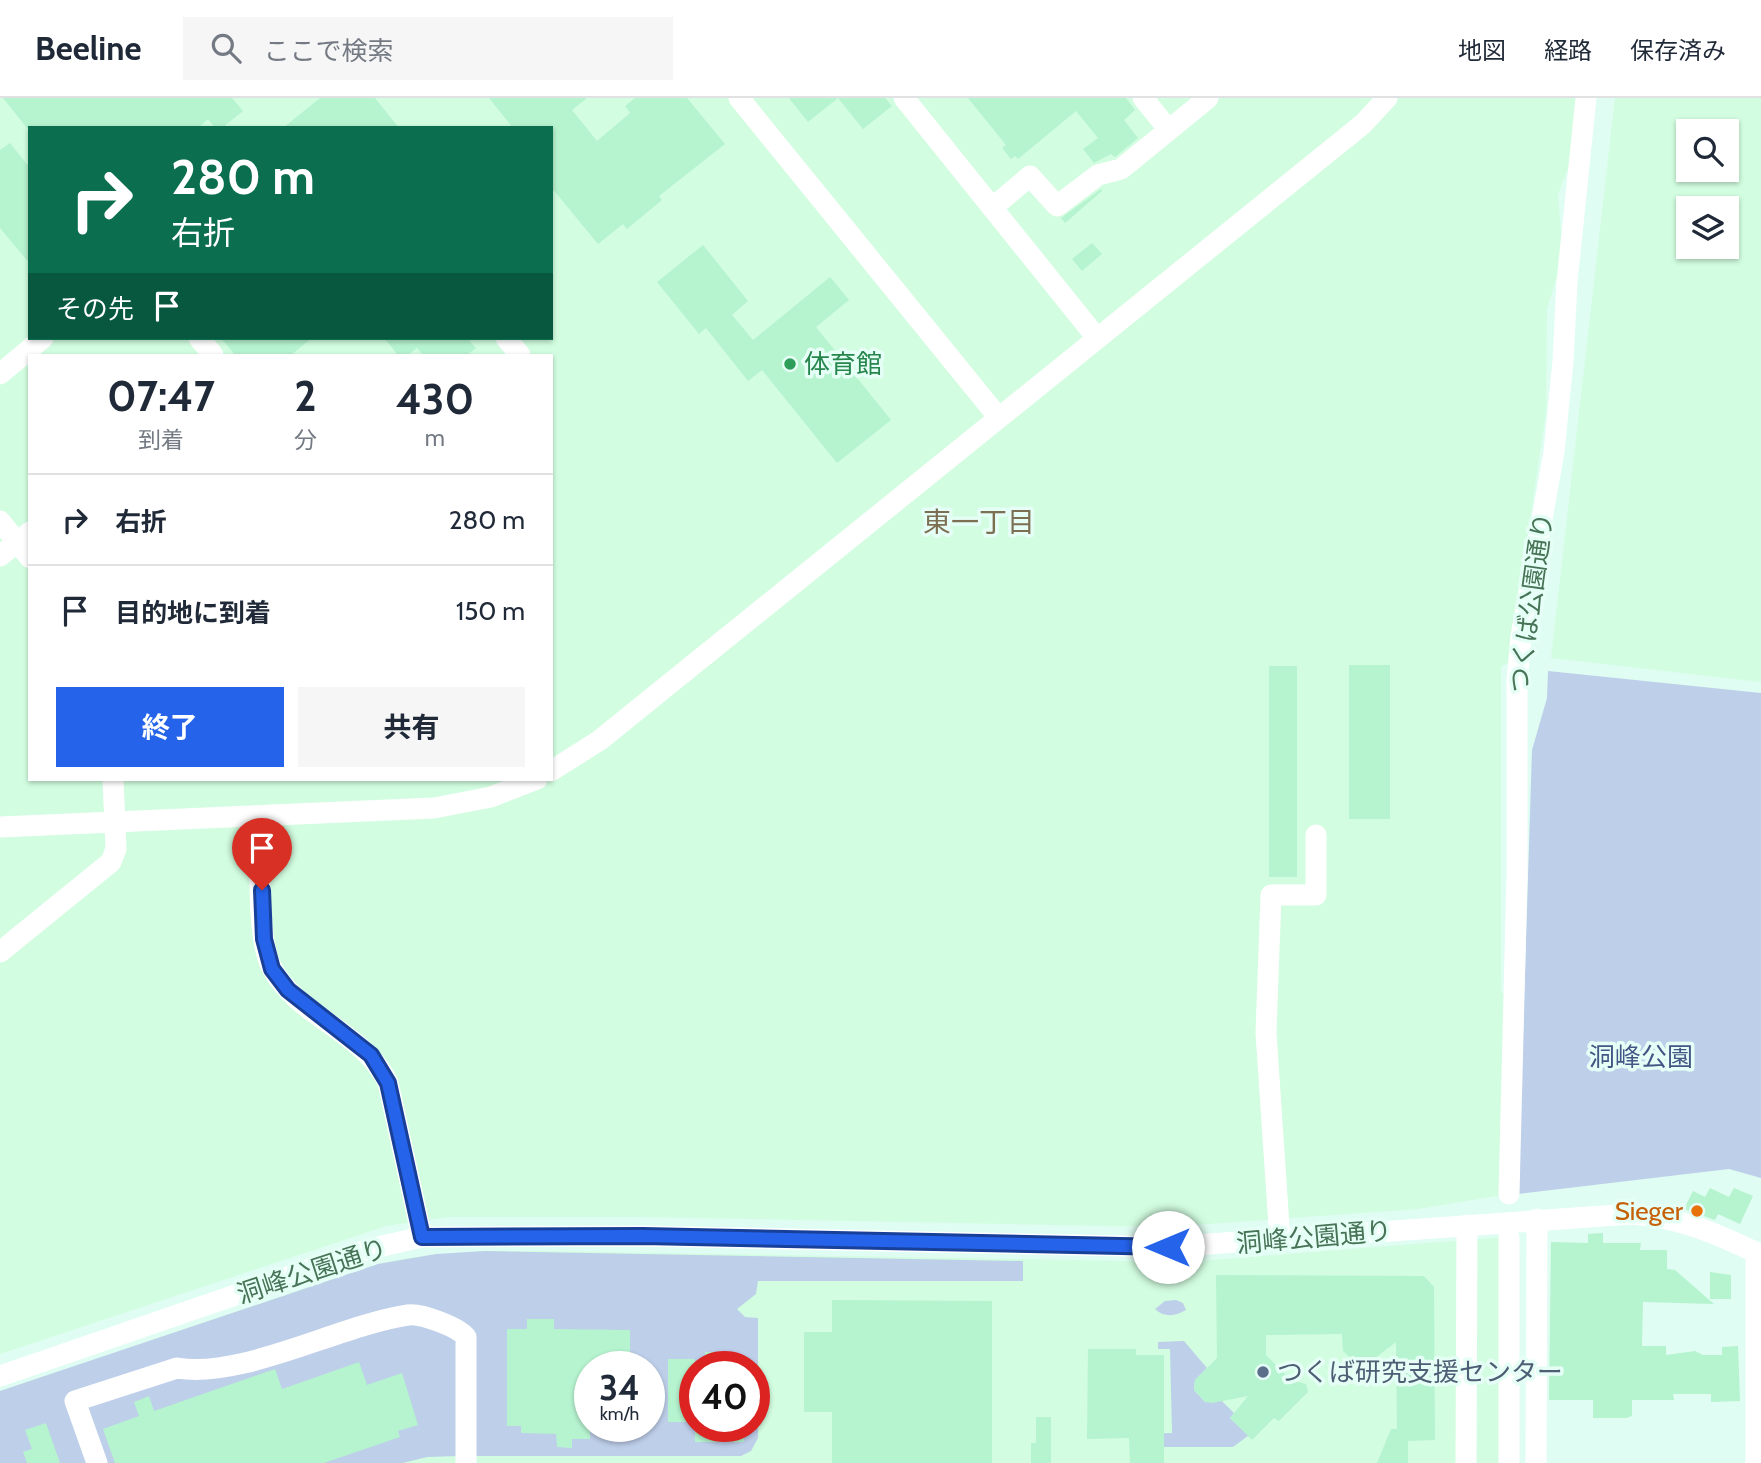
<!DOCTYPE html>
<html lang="ja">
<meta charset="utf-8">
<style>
body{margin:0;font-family:Cabin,"Noto Sans JP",sans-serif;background:#f6f6f7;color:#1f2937;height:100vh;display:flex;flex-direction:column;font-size:26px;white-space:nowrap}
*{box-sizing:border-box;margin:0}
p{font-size:23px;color:#747a83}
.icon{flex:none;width:38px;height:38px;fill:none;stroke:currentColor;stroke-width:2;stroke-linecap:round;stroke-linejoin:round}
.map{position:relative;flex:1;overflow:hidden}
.sheet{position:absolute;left:28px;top:256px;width:525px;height:427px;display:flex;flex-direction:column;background:#fff;border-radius:0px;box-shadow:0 2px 5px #0004}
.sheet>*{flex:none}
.banner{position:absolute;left:28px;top:28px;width:525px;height:214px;border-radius:0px;box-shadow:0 2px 5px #0004;background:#0b6e4f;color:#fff;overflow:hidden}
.fabs{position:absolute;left:1676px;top:21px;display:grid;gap:14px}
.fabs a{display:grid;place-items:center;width:63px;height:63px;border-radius:0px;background:#fff;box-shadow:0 2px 5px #0004;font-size:35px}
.speed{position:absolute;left:574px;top:1253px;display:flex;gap:14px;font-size:35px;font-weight:700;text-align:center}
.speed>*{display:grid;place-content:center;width:91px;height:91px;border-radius:50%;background:#fff;box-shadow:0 2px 5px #0004;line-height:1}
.speed small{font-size:18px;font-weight:400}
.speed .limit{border:10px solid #d22;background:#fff;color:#111}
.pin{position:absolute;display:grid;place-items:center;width:60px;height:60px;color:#fff;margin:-72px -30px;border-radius:50% 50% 50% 0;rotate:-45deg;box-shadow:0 0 7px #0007}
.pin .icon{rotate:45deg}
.me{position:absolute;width:77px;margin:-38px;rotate:270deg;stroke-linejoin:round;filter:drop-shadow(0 0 5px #0008)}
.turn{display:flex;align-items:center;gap:24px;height:147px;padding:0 28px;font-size:32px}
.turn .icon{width:91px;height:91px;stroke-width:2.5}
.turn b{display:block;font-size:49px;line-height:60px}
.then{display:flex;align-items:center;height:66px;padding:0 28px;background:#0003;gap:14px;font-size:26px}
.eta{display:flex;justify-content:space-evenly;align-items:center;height:119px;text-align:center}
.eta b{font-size:42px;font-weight:700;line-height:49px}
.primary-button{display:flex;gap:14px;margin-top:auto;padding:14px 28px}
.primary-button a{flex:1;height:80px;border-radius:0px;background:#2563eb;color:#fff;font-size:28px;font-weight:700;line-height:80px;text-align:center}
.primary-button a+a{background:#f6f6f7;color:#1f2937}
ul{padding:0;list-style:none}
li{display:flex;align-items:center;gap:21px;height:91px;padding:0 28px;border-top:2px solid #e0e1e3}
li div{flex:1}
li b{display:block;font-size:26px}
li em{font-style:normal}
header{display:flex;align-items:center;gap:42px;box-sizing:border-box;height:98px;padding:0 35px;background:#fff;border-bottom:2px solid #e0e1e3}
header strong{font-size:33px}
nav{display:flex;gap:38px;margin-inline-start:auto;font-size:24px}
.search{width:490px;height:63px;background:#f6f6f7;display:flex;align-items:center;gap:18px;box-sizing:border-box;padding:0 24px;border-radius:0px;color:#747a83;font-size:26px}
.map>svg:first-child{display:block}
</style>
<header>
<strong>Beeline</strong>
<div class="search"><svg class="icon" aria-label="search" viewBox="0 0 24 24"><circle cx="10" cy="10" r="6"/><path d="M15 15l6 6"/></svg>ここで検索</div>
<nav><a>地図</a><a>経路</a><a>保存済み</a></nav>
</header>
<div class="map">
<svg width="1761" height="1365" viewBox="0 0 1761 1365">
<rect width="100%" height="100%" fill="#dffdf2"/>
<path fill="#d2fde0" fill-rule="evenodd" d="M0 0H1580L1577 48 1558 96 1563 158 1547 211 1546 314 1509 564 1501 569V895H1505L1502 1097 1418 1111 1165 1129 645 1119H449L386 1128 0 1256ZM30 30H551V240H30ZM30 257H551V681H30Z
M1615 0H1761V584L1551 560ZM1689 33H1727V72H1689ZM1689 110H1727V149H1689Z
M1505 1139 1504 1365H0V1293L378 1166 408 1160 485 1153H539L1185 1164ZM590 1269H649V1328H590ZM695 1269H754V1328H695Z"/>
<path fill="#becfea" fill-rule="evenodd" d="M1548 573 1761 595V1080L1729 1071 1518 1096 1532 652 1547 600Z
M485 1153 1023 1163V1183H758L756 1196 737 1211 745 1219 758 1220V1340L751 1353 741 1358H459L427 1359 403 1365H0V1293L378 1166 436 1156ZM590 1269H649V1328H590ZM695 1269H754V1328H695Z
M1176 1202 1183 1205 1186 1212C1176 1218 1164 1220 1155 1211L1165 1203Z
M1184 1243 1207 1270 1195 1282 1194 1292 1205 1304 1221 1302 1234 1315 1230 1320 1249 1337 1233 1349H1139L1140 1336 1172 1335 1170 1251H1158V1244Z"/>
<path fill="#b6f3cf" d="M3 0H232L243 13 222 30H215L208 21 198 30H27Z
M320 0H375L399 30H283Z
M489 0H587L572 12 597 43 630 15 625 8 635 0H687L725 46 659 98 662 102 627 131 623 126 598 146 551 89V30H513Z
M789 0H885L892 8 863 31 838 0 808 24Z
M968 0H1126L1135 12 1124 22 1138 40 1115 59 1111 56 1094 65 1083 51 1098 40 1076 13 1018 61 1015 58 1011 61 1002 50 1006 47Z
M10 45 30 70V166L0 130V52Z
M1101 91 1102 93 1065 125 1061 120Z
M1092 145 1102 156 1082 173 1072 161Z
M703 147 748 203 732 217 753 242 830 179 849 202 816 229 891 322 837 365 762 272 748 283 706 230 699 236 657 184Z
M221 240H312L291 257H235Z
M384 240H467L476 250 467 257H423L417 250 408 257H398Z
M1349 567H1390V721H1349Z
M1269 568H1297V779H1269Z
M1710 1090 1729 1099 1734 1090 1753 1098 1740 1126 1718 1116 1715 1122 1684 1111 1693 1093 1705 1099Z
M1603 1135V1145H1641L1640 1152H1667V1171L1675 1172 1714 1206 1643 1204 1642 1248H1666V1257L1695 1253 1703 1257H1722V1249L1738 1248 1740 1303 1711 1304V1296H1673L1674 1302H1632V1318L1626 1320H1593V1302H1549L1551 1144 1588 1145V1136Z
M1710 1174 1731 1177V1201H1710Z
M1216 1177 1424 1178 1434 1189 1435 1342 1408 1343V1365H1377L1391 1331H1397L1396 1244 1365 1268H1359L1343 1253 1342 1236 1266 1237V1257L1291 1282 1306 1286 1308 1294 1279 1323 1274 1320 1252 1342 1230 1320 1248 1298 1212 1305 1205 1304 1194 1292 1195 1282 1217 1260Z
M832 1202 992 1203V1365H832V1314H804V1234H832Z
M527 1221H554V1231L630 1232V1269H590V1341H572V1350L557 1349 556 1336 521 1335V1328H507V1231H527Z
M1088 1251H1136V1257H1164V1365H1130L1129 1340 1087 1341Z
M705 1254H722V1269H705Z
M668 1261H695V1324H668Z
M359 1264 367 1287 402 1275 418 1327 398 1333 400 1339 324 1365H115L103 1331 139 1318 134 1304 149 1298 154 1313 275 1271 282 1291Z
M1036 1319H1051V1365H1031V1345H1036Z
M46 1325 60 1365H27L23 1354 32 1351 25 1332Z
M744 1329V1344H695V1330Z"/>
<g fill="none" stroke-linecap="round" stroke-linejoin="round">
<path stroke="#fff" stroke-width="21" d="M739 0 999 320
M904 0 1097 240
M1143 0 1169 32
M992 110 1030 78 1057 108 1098 77 1121 71 1208 0
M199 240 213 257
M506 240 520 257
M0 276 43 240
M0 423 30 460
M0 458 30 434
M551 673 600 642 1363 26 1387 0
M259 718C261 756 256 837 271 868 296 919 364 933 388 985L422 1139
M0 729 434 710 491 699 537 681
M0 854 111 764 116 751 113 681
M1509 1096 1517 778V583L1521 538 1554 354 1563 263 1567 184 1586 0
M1509 1140V1365
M1280 1143 1266 935 1271 797H1316V737
M1756 1154V1365
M0 1278 369 1151 422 1139 643 1138 1168 1149 1631 1116C1679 1119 1718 1136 1761 1157
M97 1365 75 1303 177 1270C243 1281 340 1227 408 1217 421 1215 458 1229 466 1239V1365
M1466 1365 1467 1127
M1536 1365 1537 1121"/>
</g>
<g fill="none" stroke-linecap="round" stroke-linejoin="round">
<defs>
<path id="route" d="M262 792 264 841 272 871 288 892 371 957 388 985 422 1139 643 1138 1168 1149"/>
</defs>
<use href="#route" stroke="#184099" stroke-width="18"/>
<use href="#route" stroke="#2563eb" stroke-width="12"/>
</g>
<circle fill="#2e9e5b" stroke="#e6fff6" stroke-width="2.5" cx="790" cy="266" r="7"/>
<circle fill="#e8710a" stroke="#e6fff6" stroke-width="2.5" cx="1697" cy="1113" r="7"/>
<circle fill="#5c6f8a" stroke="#e6fff6" stroke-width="2.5" cx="1263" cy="1274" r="7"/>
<g text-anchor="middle" stroke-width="7" stroke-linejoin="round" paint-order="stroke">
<g font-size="26" fill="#27864d" stroke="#e6fff6" text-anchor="start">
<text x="804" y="275">体育館</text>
</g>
<g font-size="26" fill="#477357" stroke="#e6fff6">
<text transform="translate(1531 505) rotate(-82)" y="9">つくば公園通り</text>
<text transform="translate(1314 1139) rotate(-5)" y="9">洞峰公園通り</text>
<text transform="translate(312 1173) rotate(-18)" y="9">洞峰公園通り</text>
</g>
<g font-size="26" fill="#445685" stroke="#e6fff6">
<text x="1641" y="968">洞峰公園</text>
</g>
<g font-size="26" fill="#c56008" stroke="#e6fff6" text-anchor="end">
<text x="1683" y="1122">Sieger</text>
</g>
<g font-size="26" fill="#4e5e75" stroke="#e6fff6" text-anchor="start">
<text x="1277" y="1283">つくば研究支援センター</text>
</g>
<g font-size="28" fill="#7c6f52" stroke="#e6fff6">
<text x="979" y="434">東一丁目</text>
</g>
</g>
</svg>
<div class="fabs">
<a><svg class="icon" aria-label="search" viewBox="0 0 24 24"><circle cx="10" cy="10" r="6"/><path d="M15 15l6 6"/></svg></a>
<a><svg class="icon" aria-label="layers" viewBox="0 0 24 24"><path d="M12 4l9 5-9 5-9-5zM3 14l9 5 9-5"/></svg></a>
</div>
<div class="speed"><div>34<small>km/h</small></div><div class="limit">40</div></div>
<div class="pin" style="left:262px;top:792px;background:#d93025"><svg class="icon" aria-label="arrive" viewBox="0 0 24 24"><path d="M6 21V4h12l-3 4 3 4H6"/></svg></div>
<svg class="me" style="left:1168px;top:1149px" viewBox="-20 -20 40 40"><circle r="19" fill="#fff"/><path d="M0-13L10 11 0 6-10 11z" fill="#2563eb"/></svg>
<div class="banner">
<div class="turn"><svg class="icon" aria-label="right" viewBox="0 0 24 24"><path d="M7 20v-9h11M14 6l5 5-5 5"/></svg><div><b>280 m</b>右折</div></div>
<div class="then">その先<svg class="icon" aria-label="arrive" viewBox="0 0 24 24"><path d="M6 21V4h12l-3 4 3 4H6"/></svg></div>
</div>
<section class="sheet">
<div class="eta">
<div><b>07:47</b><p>到着</p></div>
<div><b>2</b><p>分</p></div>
<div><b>430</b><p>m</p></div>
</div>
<ul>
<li><svg class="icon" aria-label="right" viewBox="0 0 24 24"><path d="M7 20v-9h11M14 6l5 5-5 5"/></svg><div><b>右折</b></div><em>280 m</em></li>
<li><svg class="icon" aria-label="arrive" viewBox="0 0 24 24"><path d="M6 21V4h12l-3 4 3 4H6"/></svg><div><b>目的地に到着</b></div><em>150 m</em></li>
</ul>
<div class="primary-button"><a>終了</a><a>共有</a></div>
</section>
</div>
